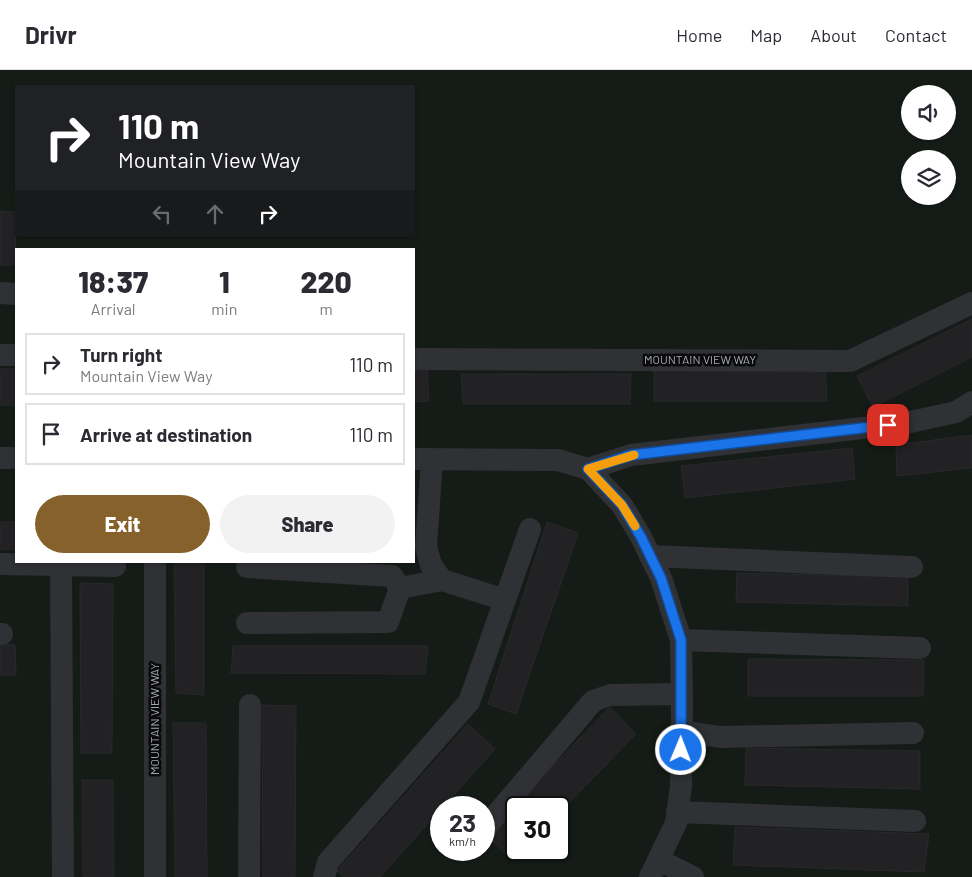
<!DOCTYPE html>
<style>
body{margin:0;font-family:Barlow,sans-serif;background:#f2f2f3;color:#2b2b33;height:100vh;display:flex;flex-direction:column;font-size:19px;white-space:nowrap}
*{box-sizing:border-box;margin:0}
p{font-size:16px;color:#7c7c81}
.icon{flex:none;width:28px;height:28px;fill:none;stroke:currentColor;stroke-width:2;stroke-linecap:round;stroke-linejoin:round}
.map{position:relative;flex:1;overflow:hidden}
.drawer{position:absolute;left:15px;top:178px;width:400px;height:315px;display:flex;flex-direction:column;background:#fff;border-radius:0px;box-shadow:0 1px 4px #0004}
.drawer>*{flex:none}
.hud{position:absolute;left:15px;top:15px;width:400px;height:152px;border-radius:0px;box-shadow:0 1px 4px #0004;background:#202124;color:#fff;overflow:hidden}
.buttons{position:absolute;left:901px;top:15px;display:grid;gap:10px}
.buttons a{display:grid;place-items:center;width:55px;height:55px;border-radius:50%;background:#fff;box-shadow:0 1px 4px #0004;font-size:25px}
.speed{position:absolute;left:430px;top:726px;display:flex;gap:10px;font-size:25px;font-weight:700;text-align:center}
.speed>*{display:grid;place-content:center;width:65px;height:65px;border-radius:50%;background:#fff;box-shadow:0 1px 4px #0004;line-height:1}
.speed small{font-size:12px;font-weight:400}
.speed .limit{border:2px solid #111;border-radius:8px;background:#fff;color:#111}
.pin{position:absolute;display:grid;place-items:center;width:42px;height:42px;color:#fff;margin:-21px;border-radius:10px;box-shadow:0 2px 8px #0006}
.me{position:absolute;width:55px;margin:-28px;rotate:1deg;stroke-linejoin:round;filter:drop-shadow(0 0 4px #0008)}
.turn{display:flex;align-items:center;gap:18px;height:105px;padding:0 20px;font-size:22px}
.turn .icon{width:65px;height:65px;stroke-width:2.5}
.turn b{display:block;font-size:35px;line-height:42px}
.lanes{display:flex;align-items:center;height:48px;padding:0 20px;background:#0003;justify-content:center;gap:25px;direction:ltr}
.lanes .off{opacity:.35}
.eta{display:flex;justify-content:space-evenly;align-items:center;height:85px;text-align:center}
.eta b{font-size:30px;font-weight:800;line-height:35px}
.button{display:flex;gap:10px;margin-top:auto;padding:10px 20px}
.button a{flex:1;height:58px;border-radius:30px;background:#86612b;color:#fff;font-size:20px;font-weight:800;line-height:58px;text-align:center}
.button a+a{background:#f2f2f3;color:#2b2b33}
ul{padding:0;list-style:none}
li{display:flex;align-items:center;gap:15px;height:62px;margin:0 10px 8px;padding:0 10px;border:2px solid #e1e1e2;border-radius:0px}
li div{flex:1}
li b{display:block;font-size:19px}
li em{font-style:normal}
header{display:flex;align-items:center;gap:30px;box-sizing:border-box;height:70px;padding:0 25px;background:#fff;border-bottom:1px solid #e1e1e2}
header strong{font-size:24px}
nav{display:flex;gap:28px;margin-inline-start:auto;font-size:18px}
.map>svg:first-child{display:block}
</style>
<header>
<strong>Drivr</strong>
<nav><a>Home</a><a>Map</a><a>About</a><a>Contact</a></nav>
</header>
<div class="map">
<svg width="972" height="807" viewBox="0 0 972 807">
<rect width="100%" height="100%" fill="#0f0f10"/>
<path fill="#151b16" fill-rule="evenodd" d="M0 0H972V807H0ZM16 16H414V166H16ZM910 24H948V61H910ZM910 89H948V126H910ZM16 179H414V491H16ZM441 738H484V780H441ZM516 738H559V780H516Z"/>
<path fill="#222224" stroke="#29292c" d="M0 141 16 142 15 195H0Z
M972 249V287L873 337 857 306Z
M427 296 429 331 414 332V297Z
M0 299H16V335H0Z
M825 299 827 331H654V300Z
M461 304H631L630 334H463Z
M972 365V398L897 406 896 375Z
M852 378 855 409 685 428 681 396Z
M0 452H16V480L0 479Z
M547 452 578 463 516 644 488 634Z
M174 491H204V625L176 623Z
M737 503 908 507V536L736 532Z
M80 513 113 514 112 683H81Z
M0 575H15L16 605H0Z
M233 576H428L425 604 231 603Z
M748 589 924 590 923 626H748Z
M262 635 296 636 295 807H263Z
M610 637 636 664 559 743V738H516V780H523L513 791 486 765Z
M173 653H206L207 807H175Z
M468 654 495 679 380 807H344L337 801Z
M746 678 920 681V719L745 715Z
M82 710H113L114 807H83Z
M735 757 929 764 924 802 733 795Z"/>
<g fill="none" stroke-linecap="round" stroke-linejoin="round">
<path stroke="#303135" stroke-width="22" d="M0 223 16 224
M0 285H16
M414 289 850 291 972 233
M0 388H16
M414 389 558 390 588 399 622 435 641 467 661 508 681 570 682 634 681 716 676 753 650 807
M432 390 426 477 431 495 442 510
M588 399 631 385 906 353 956 342 972 332
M650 486 912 497
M155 491V807
M0 494 115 496
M61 495 63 807
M247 497 392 506 400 518 442 510 505 530
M247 553 388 552 400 518
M0 564H2
M681 570 920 578
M681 661 720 667 913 663
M677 742 915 751
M484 759 593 631 610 625 682 624
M659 790 693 807
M249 807 250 635
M324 807 328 792 469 632 530 459"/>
</g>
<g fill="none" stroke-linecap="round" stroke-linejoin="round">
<defs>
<path id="route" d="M681 680V570L661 508 641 467 622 435 588 399 631 385 888 355"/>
</defs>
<use href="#route" stroke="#114b97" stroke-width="12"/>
<use href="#route" stroke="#1a73e8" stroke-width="9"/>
<path stroke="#f59e0b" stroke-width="9" d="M634 385 588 399 622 435 635 456"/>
</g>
<g text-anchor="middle" stroke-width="5" stroke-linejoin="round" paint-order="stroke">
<g font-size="12" fill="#a0a6b2" stroke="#0a0a0b">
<text x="700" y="294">MOUNTAIN VIEW WAY</text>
<text transform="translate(155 649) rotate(-90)" y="4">MOUNTAIN VIEW WAY</text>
</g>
</g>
</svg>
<div class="buttons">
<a><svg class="icon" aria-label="sound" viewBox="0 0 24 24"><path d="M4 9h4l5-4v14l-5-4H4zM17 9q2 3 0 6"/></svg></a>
<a><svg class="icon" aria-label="layers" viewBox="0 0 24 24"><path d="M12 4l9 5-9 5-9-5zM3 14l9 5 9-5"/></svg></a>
</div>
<div class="speed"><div>23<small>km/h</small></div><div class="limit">30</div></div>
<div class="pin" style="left:888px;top:355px;background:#d93025"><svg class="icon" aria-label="arrive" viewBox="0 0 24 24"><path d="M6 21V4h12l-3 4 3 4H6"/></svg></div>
<svg class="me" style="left:681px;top:680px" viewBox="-20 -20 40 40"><circle r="17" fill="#1a73e8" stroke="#fff" stroke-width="3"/><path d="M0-11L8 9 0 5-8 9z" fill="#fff"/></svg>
<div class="hud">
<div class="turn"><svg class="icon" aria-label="right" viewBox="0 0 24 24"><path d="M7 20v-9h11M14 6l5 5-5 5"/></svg><div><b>110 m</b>Mountain View Way</div></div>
<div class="lanes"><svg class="icon off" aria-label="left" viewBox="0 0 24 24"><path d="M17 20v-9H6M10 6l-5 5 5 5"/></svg><svg class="icon off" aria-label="ahead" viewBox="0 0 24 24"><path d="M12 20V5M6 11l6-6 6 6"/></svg><svg class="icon" aria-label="right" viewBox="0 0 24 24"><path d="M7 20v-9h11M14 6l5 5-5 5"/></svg></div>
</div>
<section class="drawer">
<div class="eta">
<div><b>18:37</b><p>Arrival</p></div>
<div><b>1</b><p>min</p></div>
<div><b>220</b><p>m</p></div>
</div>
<ul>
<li><svg class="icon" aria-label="right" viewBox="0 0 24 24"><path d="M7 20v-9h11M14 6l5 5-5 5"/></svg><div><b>Turn right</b><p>Mountain View Way</p></div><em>110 m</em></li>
<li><svg class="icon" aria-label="arrive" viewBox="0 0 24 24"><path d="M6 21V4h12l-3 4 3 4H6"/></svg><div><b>Arrive at destination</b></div><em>110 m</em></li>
</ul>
<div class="button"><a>Exit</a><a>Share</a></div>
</section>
</div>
